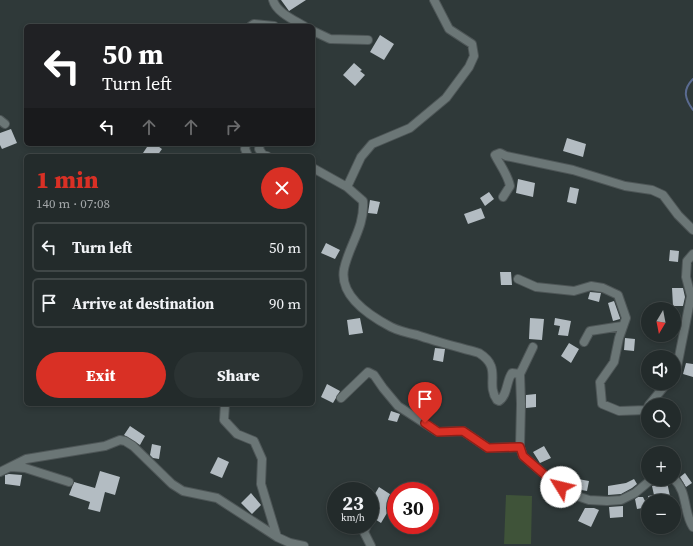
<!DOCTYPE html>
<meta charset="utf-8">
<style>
body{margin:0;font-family:"Source Serif 4",serif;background:#2b3333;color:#f1f3f6;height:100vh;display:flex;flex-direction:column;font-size:15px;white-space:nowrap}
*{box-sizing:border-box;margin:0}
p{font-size:13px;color:#a3a7a9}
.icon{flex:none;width:22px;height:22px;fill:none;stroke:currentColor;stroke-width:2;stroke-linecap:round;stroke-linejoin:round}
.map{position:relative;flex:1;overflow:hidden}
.sheet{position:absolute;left:24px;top:154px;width:291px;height:252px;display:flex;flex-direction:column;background:#232b2b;border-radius:6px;box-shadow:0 2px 6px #0003,0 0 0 1px #404747}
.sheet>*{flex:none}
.hud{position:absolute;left:24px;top:24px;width:291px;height:122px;border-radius:6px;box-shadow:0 2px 6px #0003,0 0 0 1px #404747;background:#202124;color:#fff;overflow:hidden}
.needle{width:26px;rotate:190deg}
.fabs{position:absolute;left:641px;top:302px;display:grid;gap:8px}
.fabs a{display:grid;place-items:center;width:40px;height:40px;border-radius:50%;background:#232b2b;box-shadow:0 2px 6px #0003,0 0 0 1px #404747;font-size:20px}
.speed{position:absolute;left:327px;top:482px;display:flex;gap:8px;font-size:20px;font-weight:700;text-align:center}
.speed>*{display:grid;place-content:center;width:52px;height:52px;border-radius:50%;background:#232b2b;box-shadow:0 2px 6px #0003,0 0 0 1px #404747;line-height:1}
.speed small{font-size:10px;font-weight:400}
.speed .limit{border:6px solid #d22;background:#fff;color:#111}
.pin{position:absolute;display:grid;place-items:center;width:34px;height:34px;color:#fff;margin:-41px -17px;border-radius:50% 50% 50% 0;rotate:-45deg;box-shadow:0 0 4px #0007}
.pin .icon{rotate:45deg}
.me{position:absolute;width:44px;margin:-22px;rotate:306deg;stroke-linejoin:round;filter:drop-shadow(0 0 3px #0008)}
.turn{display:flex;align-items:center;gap:14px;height:84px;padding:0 12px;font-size:18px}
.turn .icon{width:52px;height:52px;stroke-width:2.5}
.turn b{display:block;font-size:28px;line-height:34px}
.lanes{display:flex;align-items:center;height:38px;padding:0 12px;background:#0003;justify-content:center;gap:20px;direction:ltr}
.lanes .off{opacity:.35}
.round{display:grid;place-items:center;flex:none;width:42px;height:42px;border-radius:21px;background:#2b3333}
.summary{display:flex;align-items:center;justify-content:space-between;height:68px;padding:0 12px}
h1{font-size:24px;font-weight:800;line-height:30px;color:#d93025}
.button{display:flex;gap:8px;margin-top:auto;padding:8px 12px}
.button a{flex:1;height:46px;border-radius:24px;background:#d93025;color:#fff;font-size:16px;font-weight:800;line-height:46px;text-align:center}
.button a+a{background:#2b3333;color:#f1f3f6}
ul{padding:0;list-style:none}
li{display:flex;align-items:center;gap:12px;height:50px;margin:0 8px 6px;padding:0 4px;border:2px solid #404747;border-radius:6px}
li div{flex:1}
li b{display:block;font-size:15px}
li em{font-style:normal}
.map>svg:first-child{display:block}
</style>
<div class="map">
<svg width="693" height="546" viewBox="0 0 693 546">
<rect width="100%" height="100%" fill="#2f3939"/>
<path fill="#3f5339" d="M506 495 532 496 531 544H504Z"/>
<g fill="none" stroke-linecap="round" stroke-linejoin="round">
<path stroke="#5a6b91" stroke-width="2" d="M693 79C682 90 685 99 693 110"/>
</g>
<path fill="#b3bcc2" d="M281 0H306L289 11Z
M380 35 394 44 384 60 370 52Z
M354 63 362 70 360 71 365 75 355 86 343 75Z
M11 129 17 143 2 149 0 145V133Z
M567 138 586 144 583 157 563 151Z
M149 144H155L162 149 157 156H141Z
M518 179 535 183 533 197 516 193Z
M570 187 579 189 576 204 567 202Z
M489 192 494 199 485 206 480 198Z
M370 200 380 202 377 214 368 213Z
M481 208 485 218 468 224 464 214Z
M326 243 340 250 335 259 321 253Z
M670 250 679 251 678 262 669 261Z
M500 272H511L512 285H501Z
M672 288H683L685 297 683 306H673Z
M590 292 601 293 599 302 588 299Z
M614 301 620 318V319L613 321 608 303Z
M360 318 363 333 349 335 347 320Z
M530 318 544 319 542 340 529 339Z
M555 318 571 321 568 336 558 335 560 326 554 325Z
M625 338 635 339 634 351 624 350Z
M569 343 579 349 571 363 561 356Z
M435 348 445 349 443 362 433 360Z
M686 363 693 364V377L683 374Z
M327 384 340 391 333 403 321 397Z
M536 394V407L526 408V395Z
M391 411 400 414 397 422 388 420Z
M130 426 145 436 140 445 124 435Z
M152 444 161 446 159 459 153 458 150 455Z
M544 446 551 458 540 463 533 452Z
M218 457 229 462 222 478 210 473Z
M100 471 120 477 115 495 105 492 100 512 88 509 90 502 69 495 74 482 95 488Z
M685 473 692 483 686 487 680 477Z
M9 474 22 475 20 486 5 484V475Z
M578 479 589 481 587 491 576 489Z
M634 479 637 484 632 488 621 494 608 495V486L626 483Z
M667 482 671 501H649L648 496 654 495 652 486Z
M379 487 396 498 381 523 370 516V502Z
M251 493 261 505 252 514 241 503Z
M638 497H643L648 507 637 509 635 499Z
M623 506V517L610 518 609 507Z
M585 508H594L599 510 591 527 578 521Z"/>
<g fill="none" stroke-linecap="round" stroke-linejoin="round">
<defs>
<path id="minor" d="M273 0C276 12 294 20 304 26
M251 26 254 24 274 26
M313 31 330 39 368 40
M0 120 5 124
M246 144 245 149 248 156
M260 144 259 149 263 155 267 156
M313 168 347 187 363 201C365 227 349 245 344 269 339 296 370 316 391 327 399 331 408 333 417 335 437 342 458 347 479 353 503 368 485 383 497 400L499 401C508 395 506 381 512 373L520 374 521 404 520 447 523 456 552 481 577 496 589 500 607 501 621 500 635 493 652 479
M347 187 361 157 372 144 410 128 446 98 469 67 474 56 472 44 449 29 434 0
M503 197 510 186C508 175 500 165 495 155L500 153 506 156 573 170 625 186 652 190 663 195 678 215 693 230
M518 279 536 287 574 291 591 286 603 288 618 295 626 318 619 338 614 362 600 382 602 404 619 411 646 410 648 407
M584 342 590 331 622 326
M674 372 677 367 691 296 686 277 687 261 693 254
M520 374 533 347
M341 398 368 372 374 375 383 388 398 406 438 432 463 431 488 448 520 447
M225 404 224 420 237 434 254 441 262 459 261 484 277 537
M649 405 667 383
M11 467 25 468 69 482
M0 472 26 459 105 446 120 440 125 441 133 446 172 484 183 491 217 498 277 537 290 543 304 546
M674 479C688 492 683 512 693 527
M367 525 364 532 371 546"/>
</defs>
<use href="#minor" stroke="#4e5657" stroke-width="10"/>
<use href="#minor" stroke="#6b7676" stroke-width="8"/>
</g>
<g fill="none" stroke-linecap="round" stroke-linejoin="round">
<defs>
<path id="route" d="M425 423 438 432 463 431 488 448 520 447 523 456 552 481 561 487"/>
</defs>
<use href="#route" stroke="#8d1f18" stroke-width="10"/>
<use href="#route" stroke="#d93025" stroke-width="7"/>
</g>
</svg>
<div class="fabs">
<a><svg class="needle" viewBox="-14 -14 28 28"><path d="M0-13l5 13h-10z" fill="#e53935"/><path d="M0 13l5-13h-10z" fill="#a3a7a9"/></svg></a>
<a><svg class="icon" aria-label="sound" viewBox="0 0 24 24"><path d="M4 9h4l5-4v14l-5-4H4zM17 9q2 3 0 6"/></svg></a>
<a><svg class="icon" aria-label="search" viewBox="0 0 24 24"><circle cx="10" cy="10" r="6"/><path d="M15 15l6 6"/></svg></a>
<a>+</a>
<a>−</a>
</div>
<div class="speed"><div>23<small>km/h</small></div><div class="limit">30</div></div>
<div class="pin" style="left:425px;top:423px;background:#d93025"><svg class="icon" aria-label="arrive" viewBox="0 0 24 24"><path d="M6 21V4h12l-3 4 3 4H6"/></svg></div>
<svg class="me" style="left:561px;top:487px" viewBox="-20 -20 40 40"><circle r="19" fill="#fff"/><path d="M0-13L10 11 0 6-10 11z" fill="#d93025"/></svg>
<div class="hud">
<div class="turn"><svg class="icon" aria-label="left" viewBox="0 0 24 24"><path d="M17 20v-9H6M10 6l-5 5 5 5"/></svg><div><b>50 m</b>Turn left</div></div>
<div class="lanes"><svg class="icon" aria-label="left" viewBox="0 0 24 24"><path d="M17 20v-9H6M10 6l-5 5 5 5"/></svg><svg class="icon off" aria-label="ahead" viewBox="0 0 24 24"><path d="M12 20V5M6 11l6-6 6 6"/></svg><svg class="icon off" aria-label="ahead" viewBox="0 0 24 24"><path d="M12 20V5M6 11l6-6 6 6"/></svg><svg class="icon off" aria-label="right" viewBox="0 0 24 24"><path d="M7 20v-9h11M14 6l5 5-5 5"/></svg></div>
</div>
<section class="sheet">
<div class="summary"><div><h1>1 min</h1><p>140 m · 07:08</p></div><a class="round" style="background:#d93025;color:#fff"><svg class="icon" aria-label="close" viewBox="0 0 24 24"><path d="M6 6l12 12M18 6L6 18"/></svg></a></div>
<ul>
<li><svg class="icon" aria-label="left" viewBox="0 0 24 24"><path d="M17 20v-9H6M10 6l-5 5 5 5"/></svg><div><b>Turn left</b></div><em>50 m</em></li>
<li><svg class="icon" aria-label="arrive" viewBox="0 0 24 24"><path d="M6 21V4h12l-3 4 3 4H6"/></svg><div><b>Arrive at destination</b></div><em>90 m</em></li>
</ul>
<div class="button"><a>Exit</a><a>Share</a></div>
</section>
</div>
